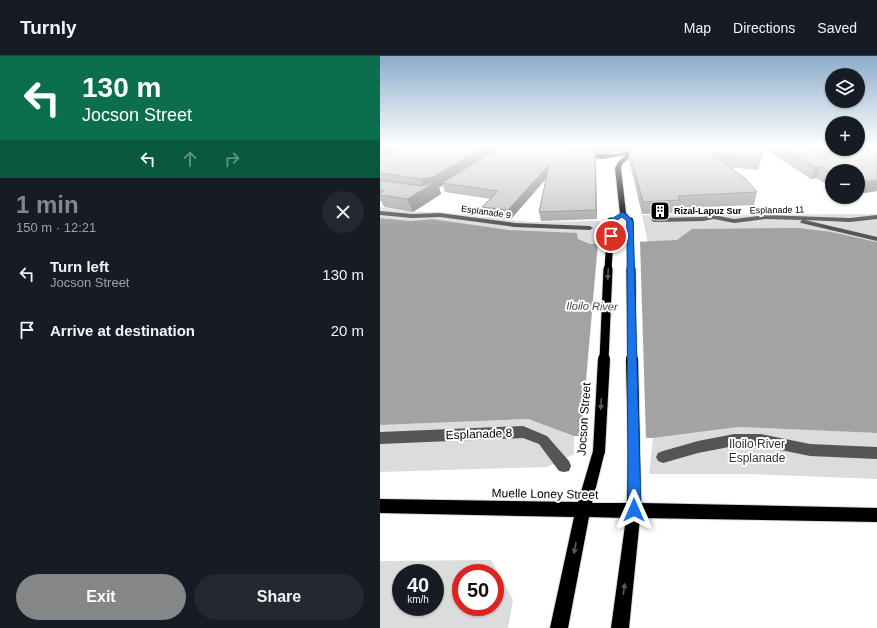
<!DOCTYPE html>
<meta charset="utf-8">
<style>
body{margin:0;font-family:Arial,sans-serif;background:#242831;color:#f1f3f6;height:100vh;display:flex;flex-direction:column;font-size:15px;white-space:nowrap}
*{box-sizing:border-box;margin:0}
p{font-size:13px;color:#9ea1a6}
.icon{flex:none;width:22px;height:22px;fill:none;stroke:currentColor;stroke-width:2;stroke-linecap:round;stroke-linejoin:round}
.map{position:relative;flex:1;overflow:hidden}
.details{display:flex;flex-direction:column;background:#171b24;width:380px}
.details>*{flex:none}
.banner{background:#0b6e4f;color:#fff;overflow:hidden}
.controls{position:absolute;left:445px;top:12px;display:grid;gap:8px}
.controls a{display:grid;place-items:center;width:40px;height:40px;border-radius:50%;background:#171b24;box-shadow:0 1px 3px #0004;font-size:20px}
.speed{position:absolute;left:12px;top:508px;display:flex;gap:8px;font-size:20px;font-weight:700;text-align:center}
.speed>*{display:grid;place-content:center;width:52px;height:52px;border-radius:50%;background:#171b24;box-shadow:0 1px 3px #0004;line-height:1}
.speed small{font-size:10px;font-weight:400}
.speed .limit{border:6px solid #d22;background:#fff;color:#111}
.pin{position:absolute;display:grid;place-items:center;width:34px;height:34px;color:#fff;margin:-17px;border:2px solid #fff;border-radius:50%;box-shadow:0 1px 4px #0007}
.me{position:absolute;width:44px;margin:-22px;rotate:0deg;stroke-linejoin:round;filter:drop-shadow(0 0 3px #0008)}
.turn{display:flex;align-items:center;gap:14px;height:84px;padding:0 16px;font-size:18px}
.turn .icon{width:52px;height:52px;stroke-width:2.5}
.turn b{display:block;font-size:28px;line-height:34px}
.lanes{display:flex;align-items:center;height:38px;padding:0 16px;background:#0003;justify-content:center;gap:20px;direction:ltr}
.lanes .off{opacity:.35}
.round{display:grid;place-items:center;flex:none;width:42px;height:42px;border-radius:21px;background:#242831}
.overview{display:flex;align-items:center;justify-content:space-between;height:68px;padding:0 16px}
h1{font-size:24px;font-weight:800;line-height:30px;color:#858687}
.button{display:flex;gap:8px;margin-top:auto;padding:8px 16px}
.button a{flex:1;height:46px;border-radius:24px;background:#858687;color:#fff;font-size:16px;font-weight:800;line-height:46px;text-align:center}
.button a+a{background:#242831;color:#f1f3f6}
ul{padding:0;list-style:none}
li{display:flex;align-items:center;gap:12px;height:56px;padding:0 16px}
li div{flex:1}
li b{display:block;font-size:15px}
li em{font-style:normal}
header{display:flex;align-items:center;gap:24px;box-sizing:border-box;height:56px;padding:0 20px;background:#171b24;border-bottom:1px solid #363941}
header strong{font-size:19px}
nav{display:flex;gap:22px;margin-inline-start:auto;font-size:14px}
main{display:flex;flex:1;min-height:0}
.map>svg:first-child{display:block}
</style>
<header>
<strong>Turnly</strong>
<nav><a>Map</a><a>Directions</a><a>Saved</a></nav>
</header>
<main>
<section class="details">
<div class="banner">
<div class="turn"><svg class="icon" aria-label="left" viewBox="0 0 24 24"><path d="M17 20v-9H6M10 6l-5 5 5 5"/></svg><div><b>130 m</b>Jocson Street</div></div>
<div class="lanes"><svg class="icon" aria-label="left" viewBox="0 0 24 24"><path d="M17 20v-9H6M10 6l-5 5 5 5"/></svg><svg class="icon off" aria-label="ahead" viewBox="0 0 24 24"><path d="M12 20V5M6 11l6-6 6 6"/></svg><svg class="icon off" aria-label="right" viewBox="0 0 24 24"><path d="M7 20v-9h11M14 6l5 5-5 5"/></svg></div>
</div>
<div class="overview"><div><h1>1 min</h1><p>150 m · 12:21</p></div><a class="round"><svg class="icon" aria-label="close" viewBox="0 0 24 24"><path d="M6 6l12 12M18 6L6 18"/></svg></a></div>
<ul>
<li><svg class="icon" aria-label="left" viewBox="0 0 24 24"><path d="M17 20v-9H6M10 6l-5 5 5 5"/></svg><div><b>Turn left</b><p>Jocson Street</p></div><em>130 m</em></li>
<li><svg class="icon" aria-label="arrive" viewBox="0 0 24 24"><path d="M6 21V4h12l-3 4 3 4H6"/></svg><div><b>Arrive at destination</b></div><em>20 m</em></li>
</ul>
<div class="button"><a>Exit</a><a>Share</a></div>
</section>
<div class="map">
<svg width="497" height="572" viewBox="0 0 497 572">
<rect width="100%" height="100%" fill="#fff"/>
<path fill="#dcdcdc" fill-rule="evenodd" d="M0 151 32 156H58L148 166 220 165 218 189 205 187 198 183 197 178 183 184 52 163 31 165 0 162Z
M497 158V186L452 176 444 181 268 187 262 159Z
M148 363 194 380V398L167 411 0 416V369Z
M358 371 497 377V423L369 418H269L273 382Z
M111 504 133 544 128 572H0V505ZM21 517H55V551H21ZM81 517H115V551H81Z"/>
<path fill="#a3a3a3" d="M0 162 31 165 52 163 128 174 197 177 198 183 210 188 297 184 312 173 418 172 452 176 497 186V377L358 371 273 382 194 380 148 363 0 369Z"/>
<path fill="#fff" d="M260 185 266 384 201 382 218 187Z"/>
<g fill="none" stroke-linecap="round" stroke-linejoin="round">
<defs>
<path id="major" d="M266 91H273L252 98V100L242 108 241 112 246 157 253 165 250 167 240 158 235 112 238 106 246 99 221 103 200 100 203 98H237Z
M219 389 224 391 225 395 212 447H247L248 395 249 391 254 389 259 391 260 395 261 447 497 452V466L260 462 249 572H231L246 462 209 461 188 572H170L194 461 0 457V443L198 446 213 395 214 391Z"/>
</defs>
<use href="#major" stroke="#dbdbdb" stroke-width="2"/>
<path fill="#555" fill-rule="evenodd" d="M0 155 32 158 60 157 135 167 210 170 213 172 210 174 135 171 60 161 32 162 0 159Z
M334 159 354 163 385 159 470 162 497 159V163L470 166 425 164 497 181V185L421 167 420 166 422 164 385 163 354 167 334 163 323 165 274 166 271 164 274 162 323 161Z
M143 370 167 380 189 405 191 410 189 415 184 416 179 415 159 388 143 382 0 388V376Z
M354 378H381L430 388 497 391V403L430 400 381 390H354L318 397 283 407 278 405 276 401 278 397 283 395 318 385Z"/>
<use href="#major" fill="#000" fill-rule="evenodd"/>
<defs>
<path id="major-bridge-far2" d="M250 165 251 214
M228 214 231 165"/>
<path id="major-bridge-far1" d="M251 213 252 304
M224 304 228 213"/>
<path id="major-bridge" d="M252 303 254 395
M219 395 224 303"/>
</defs>
<use href="#major-bridge-far2" stroke="#dbdbdb" stroke-width="8" stroke-linecap="butt"/>
<use href="#major-bridge-far1" stroke="#dbdbdb" stroke-width="11" stroke-linecap="butt"/>
<use href="#major-bridge" stroke="#dbdbdb" stroke-width="14" stroke-linecap="butt"/>
<use href="#major-bridge-far2" stroke="#000" stroke-width="7"/>
<use href="#major-bridge-far1" stroke="#000" stroke-width="9"/>
<use href="#major-bridge" stroke="#000" stroke-width="12"/>
</g>
<path fill="#a9a9a9" d="M0 91H497V135L478 138V115H452V132L436 122 431 123 383 92 381 103 378 114 350 111 377 136 374 149 299 152V157L262 158 249 104V95L215 98 217 163 161 165 159 156 166 123 131 163 105 161 102 151 111 143 65 136 63 129 59 132 61 138 33 156 4 151 1 145H0Z"/>
<path fill="#898989" d="M6 91H36L0 106V93Z
M104 91H125L62 127 63 129 59 132 61 138 33 156 27 143 45 133 41 123Z
M215 91H262L249 93V95L215 98Z
M215 97 216 105 217 163 216 154Z
M169 109 170 118 131 163 128 154Z
M440 110 436 122 431 123 435 111Z
M497 124V135L478 138V126Z"/>
<path fill="#c4c4c4" stroke="#898989" d="M0 91H6L0 93Z
M21 91H104L53 121 41 123 0 117V100Z
M121 91H174L215 97 216 154 159 156 169 109 128 154 102 151 118 135 62 127Z
M253 91H383L381 103 330 97 365 122 377 136 298 140 300 144 263 146 249 93Z
M401 91H424L444 103 452 100 435 91H452V93H478V91H497V124L478 126V115H452V117L440 110 435 111Z
M0 124 41 130 56 126 27 143 0 139V137L4 135 0 134Z"/>
<defs><path id="oneway-solid" d="M-6-.8H1V-3.2L6.5 0L1 3.2V.8H-6Z"/></defs>
<g fill="#595959">
<use href="#oneway-solid" transform="translate(228 218) rotate(93)"/>
<use href="#oneway-solid" transform="translate(221 348) rotate(93)"/>
<use href="#oneway-solid" transform="translate(195 492) rotate(101)"/>
<use href="#oneway-solid" transform="translate(244 533) rotate(-83)"/>
</g>
<linearGradient id="sky" x2="0" y2="1"><stop stop-color="#8cadcc"/><stop offset="0.53" stop-color="#fff"/><stop offset="1" stop-color="#fff" stop-opacity="0"/></linearGradient>
<rect width="497" height="171" fill="url(#sky)"/>
<path fill="#1a73e8" stroke="#114b97" d="M243 156 253 165 261 454 259 459 254 461 249 459 248 454 247 165 242 161 234 166 233 182 227 180 228 165Z"/>
<defs>
<symbol id="building-square" viewBox="-11 -11 22 22"><rect x="-9" y="-9" width="18" height="18" rx="4" fill="#000" stroke="#fff"/><path d="M-4-6H4V6H1V3H-1V6H-4ZM-2.5-4.3h1.7v1.8h-1.7ZM.8-4.3h1.7v1.8H.8ZM-2.5-1h1.7V.8h-1.7ZM.8-1h1.7V.8H.8Z" fill="#fff"/></symbol>
</defs>
<g fill-rule="evenodd">
<use href="#building-square" x="269" y="144" width="22" height="22"/>
</g>
<g text-anchor="middle" stroke-width="4" stroke-linejoin="round" paint-order="stroke">
<g font-size="9" fill="#000" stroke="#fff">
<text transform="translate(397 154) rotate(-1)" y="3">Esplanade 11</text>
<text transform="translate(106 156) rotate(8)" y="3">Esplanade 9</text>
</g>
<g font-size="9" font-weight="bold" fill="#000" stroke="#fff" text-anchor="start">
<text x="294" y="158">Rizal-Lapuz Sur</text>
</g>
<g font-size="11" font-style="italic" fill="#444" stroke="#fff">
<text transform="translate(212 250) rotate(1)" y="4">Iloilo River</text>
</g>
<g font-size="12" fill="#000" stroke="#fff">
<text transform="translate(204 363) rotate(-86)" y="4">Jocson Street</text>
<text transform="translate(99 378) rotate(-2)" y="4">Esplanade 8</text>
<text transform="translate(165 438) rotate(1)" y="4">Muelle Loney Street</text>
</g>
<g font-size="12" fill="#333" stroke="#fff">
<text x="377" y="392">Iloilo River<tspan x="377" dy="14">Esplanade</tspan></text>
</g>
</g>
</svg>
<div class="controls">
<a><svg class="icon" aria-label="layers" viewBox="0 0 24 24"><path d="M12 4l9 5-9 5-9-5zM3 14l9 5 9-5"/></svg></a>
<a>+</a>
<a>−</a>
</div>
<div class="speed"><div>40<small>km/h</small></div><div class="limit">50</div></div>
<div class="pin" style="left:231px;top:180px;background:#d93025"><svg class="icon" aria-label="arrive" viewBox="0 0 24 24"><path d="M6 21V4h12l-3 4 3 4H6"/></svg></div>
<svg class="me" style="left:254px;top:454px" viewBox="-20 -20 40 40"><path d="M0-17L14 15 0 8-14 15z" fill="#1a73e8" stroke="#fff" stroke-width="4"/></svg>
</div>
</main>
